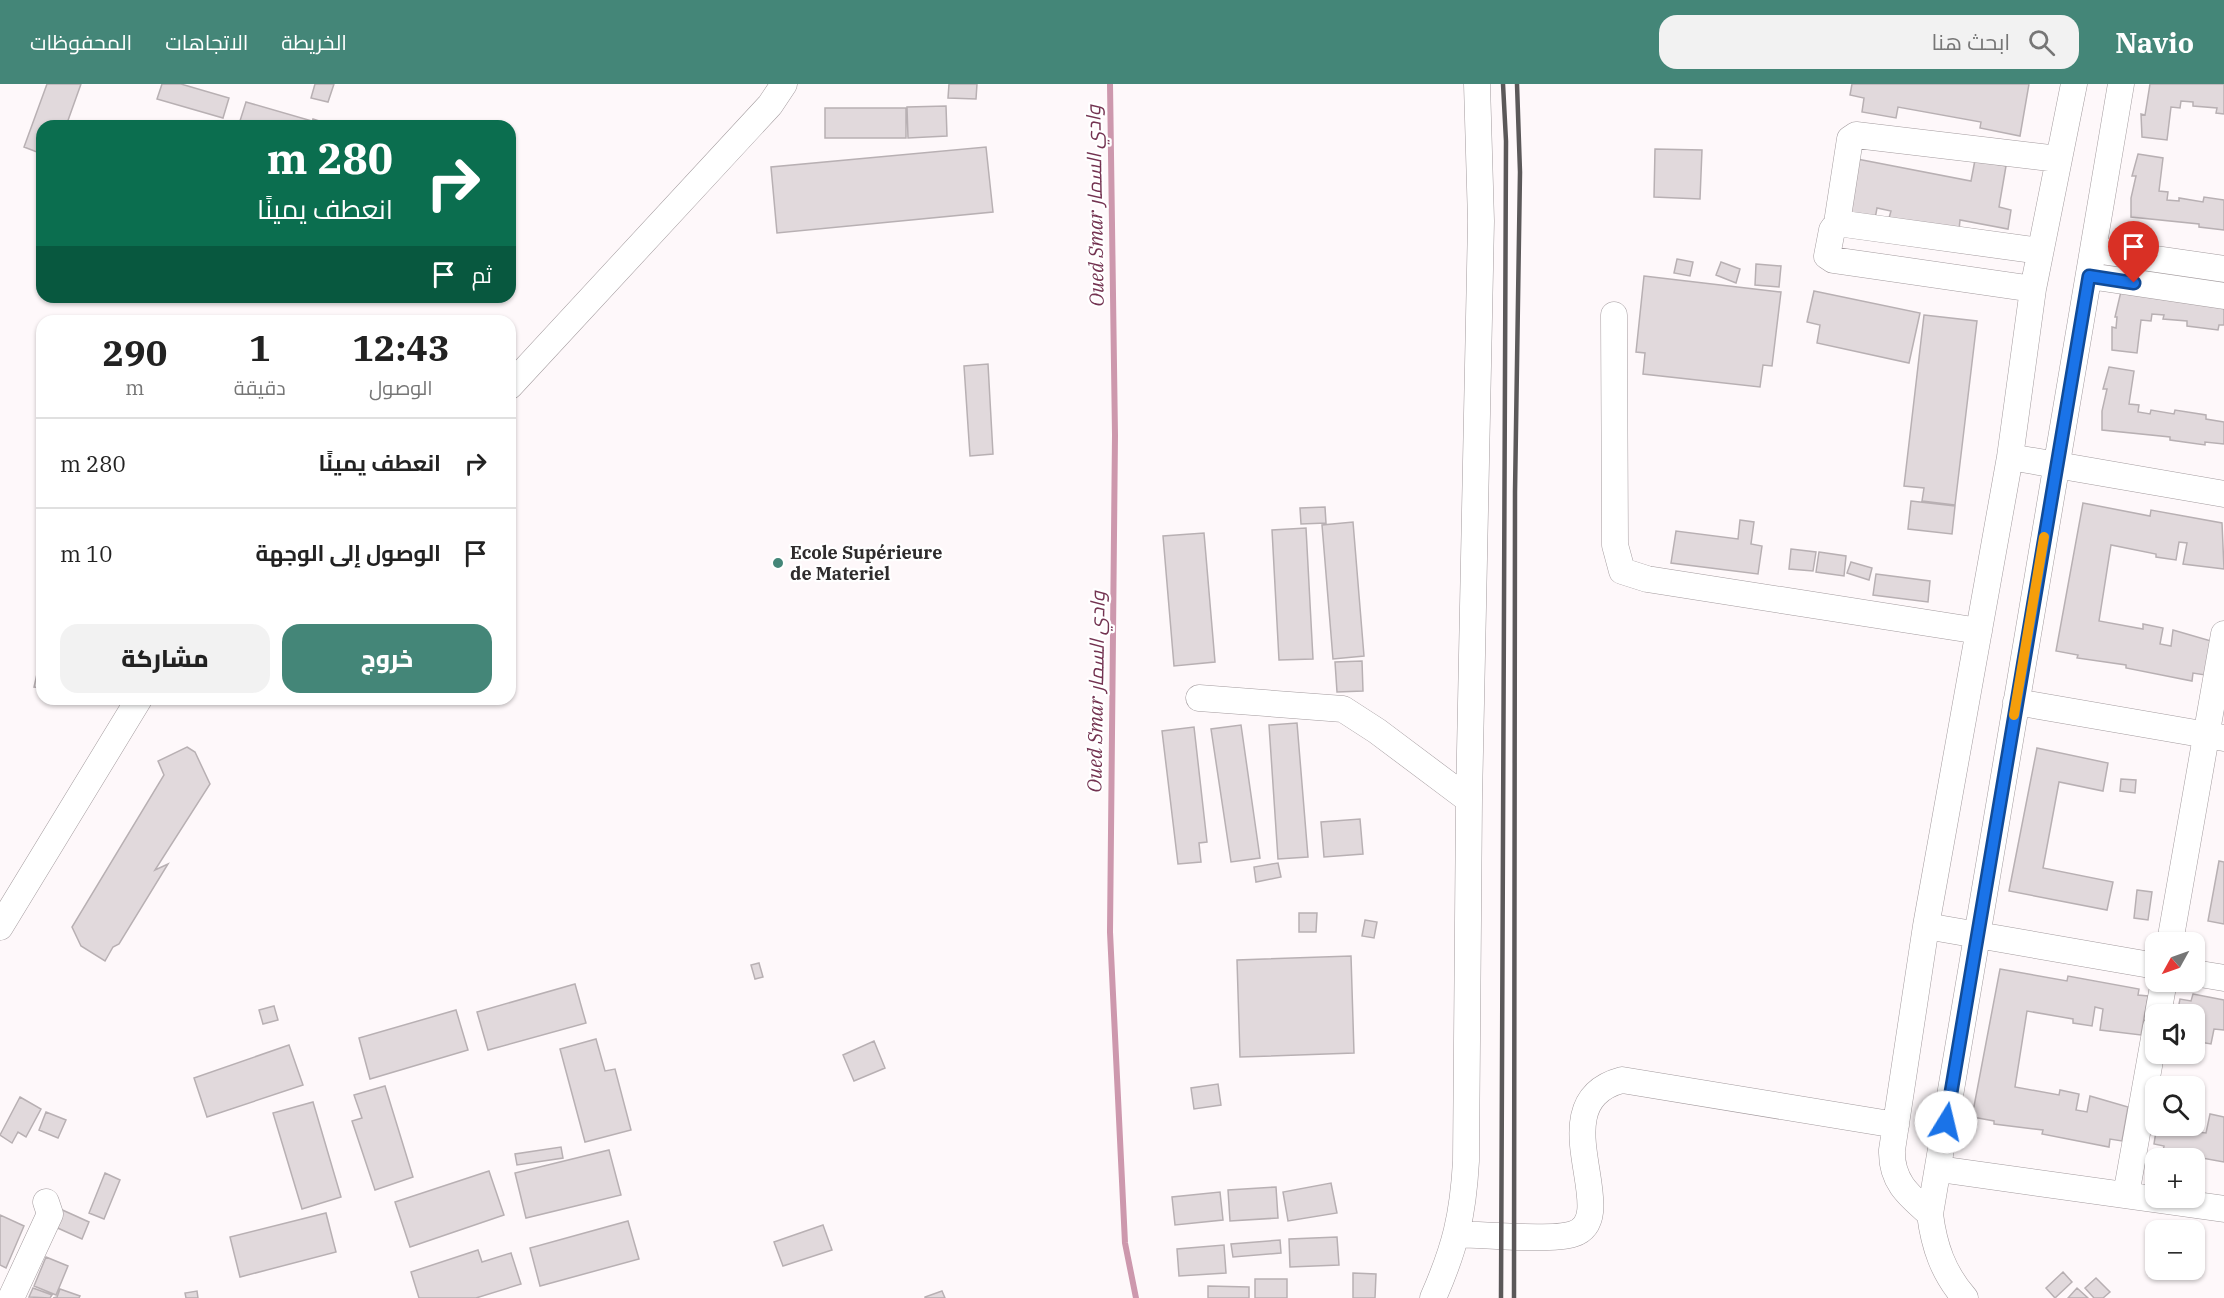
<!DOCTYPE html>
<html lang="ar">
<meta charset="utf-8">
<style>
body{margin:0;font-family:"IBM Plex Serif",Cairo,serif;background:#f2f2f2;color:#222;direction:rtl;height:100vh;display:flex;flex-direction:column;font-size:22px;white-space:nowrap}
*{box-sizing:border-box;margin:0}
p{font-size:20px;color:#767676}
.icon{flex:none;width:33px;height:33px;fill:none;stroke:currentColor;stroke-width:2;stroke-linecap:round;stroke-linejoin:round}
.map{position:relative;flex:1;overflow:hidden;direction:ltr}
.panel{position:absolute;left:36px;top:231px;width:480px;height:390px;display:flex;flex-direction:column;background:#fff;border-radius:18px;box-shadow:0 2px 4px #0004;direction:rtl}
.panel>*{flex:none}
.banner{position:absolute;left:36px;top:36px;width:480px;height:183px;border-radius:18px;box-shadow:0 2px 4px #0004;direction:rtl;background:#0b6e4f;color:#fff;overflow:hidden}
.needle{width:39px;rotate:230deg}
.controls{position:absolute;left:2145px;top:848px;display:grid;gap:12px}
.controls a{display:grid;place-items:center;width:60px;height:60px;border-radius:12px;background:#fff;box-shadow:0 2px 4px #0004;font-size:30px}
.pin{position:absolute;display:grid;place-items:center;width:51px;height:51px;color:#fff;margin:-62px -26px;border-radius:50% 50% 50% 0;rotate:-45deg;box-shadow:0 0 6px #0007}
.pin .icon{rotate:45deg}
.me{position:absolute;width:66px;margin:-33px;rotate:9deg;stroke-linejoin:round;filter:drop-shadow(0 0 4px #0008)}
.turn{display:flex;align-items:center;gap:21px;height:126px;padding:0 24px;font-size:27px}
.turn .icon{width:78px;height:78px;stroke-width:2.5}
.turn b{display:block;font-size:42px;line-height:51px}
.then{display:flex;align-items:center;height:57px;padding:0 24px;background:#0003;gap:12px;font-size:22px}
.eta{display:flex;justify-content:space-evenly;align-items:center;height:102px;text-align:center}
.eta b{font-size:36px;font-weight:800;line-height:42px}
.action{display:flex;gap:12px;margin-top:auto;padding:12px 24px}
.action a{flex:1;height:69px;border-radius:18px;background:#448678;color:#fff;font-size:24px;font-weight:800;line-height:69px;text-align:center}
.action a+a{background:#f2f2f2;color:#222}
ul{padding:0;list-style:none}
li{display:flex;align-items:center;gap:18px;height:90px;padding:0 24px;border-top:2px solid #e0e0e0}
li div{flex:1}
li b{display:block;font-size:22px}
li em{font-style:normal}
header{display:flex;align-items:center;gap:36px;box-sizing:border-box;height:84px;padding:0 30px;background:#448678;color:#fff}
header strong{font-size:28px}
nav{display:flex;gap:33px;margin-inline-start:auto;font-size:21px}
.search{width:420px;height:54px;background:#f2f2f2;display:flex;align-items:center;gap:15px;box-sizing:border-box;padding:0 21px;border-radius:18px;color:#767676;font-size:22px}
.map>svg:first-child{display:block}
</style>
<header>
<strong>Navio</strong>
<div class="search"><svg class="icon" aria-label="search" viewBox="0 0 24 24"><circle cx="10" cy="10" r="6"/><path d="M15 15l6 6"/></svg>ابحث هنا</div>
<nav><a>الخريطة</a><a>الاتجاهات</a><a>المحفوظات</a></nav>
</header>
<div class="map">
<svg width="2224" height="1214" viewBox="0 0 2224 1214">
<rect width="100%" height="100%" fill="#fef8fa"/>
<g fill="none" stroke-linecap="round" stroke-linejoin="round">
<path stroke="#cd98ad" stroke-width="6" d="M1110 0 1115 351 1110 848 1125 1159 1136 1214"/>
</g>
<path fill="#e1d9dc" stroke="#b8b0b3" stroke-width="1.5" d="M47 0H81L66 42H42V70L24 63Z
M162 0H181L229 14 223 34 157 15Z
M315 0H334L328 18 311 14Z
M949 0H977L976 15 948 14Z
M1852 0H2029L2020 52 1980 44 1981 38 1898 23 1896 34 1862 28 1864 14 1850 11Z
M2150 0H2224V30L2216 29 2217 24 2193 22V18L2181 17 2180 24 2171 23 2167 56 2142 53 2141 30 2145 31Z
M246 18 312 37 311 42 239 40Z
M946 22 947 52 908 54 907 23Z
M825 24H906V54H825Z
M313 35 332 41V42H311Z
M986 63 993 128 777 149 771 83Z
M1655 65 1702 66 1700 115 1654 113Z
M2138 70 2163 74 2159 107 2168 108 2167 116 2179 117V114L2203 118 2204 113 2224 116V146L2199 143V140L2131 133V114L2136 92H2132Z
M1852 74 1971 97 1975 76 2006 82 1999 123 2011 126 2008 145 1960 136 1959 146 1889 134 1891 127 1877 124 1875 135 1841 129Z
M1677 175 1693 178 1690 192 1674 189Z
M1721 178 1740 185 1736 199 1716 191Z
M1756 180 1781 182 1779 203 1755 201Z
M1644 192 1781 208 1772 282 1763 281 1760 303 1643 290 1645 269 1636 268Z
M2122 203 2224 216V241H2219L2218 246 2187 242V237L2163 235 2164 231 2152 230 2151 237 2141 236 2137 269 2112 266V243L2116 244 2117 233H2115Z
M1814 207 1920 229 1909 279 1817 259 1820 241 1807 238Z
M1924 231 1977 237 1955 421 1922 417 1924 404 1904 402Z
M988 280 993 370 970 372 964 282Z
M2109 283 2134 287 2129 320 2139 321 2138 328 2150 330 2151 326 2174 330 2175 326 2206 331V335L2224 338V360L2205 358V361L2170 356V353L2102 346V327L2107 305H2103Z
M1911 417 1955 422 1952 450 1908 445Z
M2083 419 2150 432 2151 426 2222 439 2224 485 2183 480 2187 459 2179 458 2176 476 2156 473V470L2111 461 2099 537 2143 545V540L2163 544 2160 560 2171 562 2173 546 2211 557 2205 591 2193 589 2192 597 2126 584V581L2077 574 2078 571 2056 567Z
M1325 423 1326 439 1301 440 1300 424Z
M1740 436 1754 438 1751 460 1762 462 1758 490 1671 479 1676 447 1738 455Z
M1353 438 1364 572 1333 575 1322 441Z
M1306 444 1313 575 1279 576 1272 446Z
M1204 449 1215 578 1174 582 1163 452Z
M1791 465 1816 468 1813 487 1789 485Z
M1819 468 1846 472 1844 492 1816 488Z
M1851 478 1872 484 1869 496 1847 489Z
M1876 490 1930 497 1928 518 1873 511Z
M42 568V604L34 603Z
M1362 577 1363 607 1337 608 1335 578Z
M1297 639 1308 773 1278 775 1269 641Z
M1241 641 1260 774 1231 778 1211 645Z
M1194 643 1207 758 1199 759 1201 778 1178 780 1162 647Z
M187 663 195 668 210 700 155 786 168 780 119 860 113 863 105 877 81 862 72 843 164 691 158 677Z
M2037 664 2108 679 2103 707 2059 698 2043 784 2113 798 2107 826 2009 807Z
M2121 695 2136 696 2135 709 2120 707Z
M1360 735 1363 770 1324 773 1321 738Z
M2219 777 2224 778V840L2208 837Z
M1278 779 1281 793 1256 798 1254 783Z
M2137 806 2152 808 2148 836 2134 834Z
M1299 829H1317L1316 848H1299Z
M1365 836 1377 838 1374 854 1362 852Z
M1351 872 1354 969 1240 973 1237 876Z
M759 879 763 893 755 895 751 881Z
M2000 885 2067 897 2068 892 2139 905 2138 911 2148 912 2141 951 2100 946 2103 925 2095 923 2092 942 2073 939V935L2027 927 2015 1003 2059 1011 2060 1006 2079 1010 2076 1026 2087 1028 2090 1012 2128 1023 2122 1057 2110 1055 2109 1063 2042 1050 2043 1046 1994 1040V1037L1972 1033Z
M575 900 586 939 488 966 477 928Z
M2193 910 2224 916V946L2214 945 2211 960 2194 957V930H2177L2180 915 2191 917Z
M274 922 278 936 263 940 259 926Z
M456 926 468 966 370 995 359 954Z
M596 955 605 987 615 985 631 1046 585 1058 560 965Z
M874 957 885 984 854 997 843 971Z
M289 961 303 1001 207 1033 194 994Z
M1218 1000 1221 1021 1194 1025 1191 1004Z
M385 1002 413 1093 375 1106 352 1037 362 1034 354 1011Z
M20 1013 41 1025 26 1053 18 1048 12 1059 0 1051Z
M313 1018 341 1113 302 1125 273 1029Z
M2194 1025 2202 1026 2198 1048 2206 1049 2210 1030 2224 1033V1078L2163 1067 2164 1062 2154 1060 2157 1041H2194Z
M46 1028 66 1036 58 1054 39 1046Z
M561 1063 563 1074 517 1081 515 1070Z
M609 1066 621 1111 526 1134 515 1089Z
M489 1087 504 1131 410 1163 395 1118Z
M105 1089 120 1096 104 1135 89 1129Z
M1331 1099 1337 1129 1288 1137 1283 1108Z
M1276 1103 1278 1134 1230 1137 1228 1106Z
M1220 1108 1223 1136 1175 1141 1172 1113Z
M58 1124 89 1138 82 1155 51 1141Z
M326 1129 336 1168 240 1193 230 1153Z
M0 1131 24 1142 6 1184 0 1181Z
M628 1137 639 1175 540 1202 530 1164Z
M823 1141 832 1166 783 1182 774 1158Z
M1337 1153 1339 1181 1290 1183 1289 1155Z
M1280 1156 1281 1169 1233 1173 1231 1160Z
M1224 1161 1226 1189 1179 1192 1177 1165Z
M478 1166 482 1178 511 1169 521 1200 476 1214H419L411 1188Z
M46 1173 68 1182 56 1211 34 1202Z
M2063 1188 2072 1198 2055 1214 2046 1204Z
M1353 1189 1376 1190 1375 1214H1353Z
M2096 1194 2110 1208 2103 1214H2094L2085 1204Z
M1255 1195H1287V1214H1255Z
M1208 1202 1249 1203V1214H1208Z
M33 1204 52 1211 50 1214 29 1213Z
M2077 1204 2088 1214H2068Z
M60 1205 80 1212 79 1214H53L57 1213Z
M197 1207 198 1214H186L185 1209Z
M942 1207 945 1214H925V1213Z"/>
<g fill="none" stroke-linecap="round" stroke-linejoin="round">
<defs>
<path id="minor" d="M1837 139 1850 55 1856 51 2058 75
M2094 166 2224 185
M2089 192 2224 212
M2033 205 1833 176 1827 172 1832 146 1837 139 2040 167
M1614 231 1615 461 1622 487 1647 495 1979 547
M510 302 770 21 784 0
M2010 373 2224 410
M1199 614 1343 625 1377 647 1469 716
M2016 618 2224 654
M1926 842 2156 882
M0 843 139 615
M2170 858 2224 550
M2194 889 2224 894
M2158 930 2164 897
M1939 1085 2224 1125
M2126 1111 2156 943
M1930 1130C1908 1111 1891 1097 1892 1066L1926 842 2010 373 2033 205 2074 0
M1458 1150C1484 1151 1552 1157 1573 1150 1625 1133 1536 1019 1622 996L1896 1041
M11 1214 50 1130 46 1118
M1433 1214C1455 1164 1463 1132 1466 1077L1469 716 1481 137 1477 0
M1965 1214C1943 1189 1934 1162 1930 1130L2121 0"/>
</defs>
<use href="#minor" stroke="#a39b9e" stroke-width="27"/>
<use href="#minor" stroke="#fff" stroke-width="26"/>
<path stroke="#5b5859" stroke-width="4.5" d="M1501 1214 1506 57 1503 0
M1514 1214 1515 408 1520 88 1517 0"/>
</g>
<g fill="none" stroke-linecap="round" stroke-linejoin="round">
<defs>
<path id="route" d="M1946 1038 2089 192 2134 199"/>
</defs>
<use href="#route" stroke="#114b97" stroke-width="15"/>
<use href="#route" stroke="#1a73e8" stroke-width="10"/>
<path stroke="#f59e0b" stroke-width="10" d="M2014 631 2044 453"/>
</g>
<circle fill="#448678" stroke="#fff" stroke-width="2" cx="778" cy="479" r="6"/>
<g text-anchor="middle" stroke-width="4.5" stroke-linejoin="round" paint-order="stroke">
<g font-size="18" font-weight="bold" fill="#2f2c2d" stroke="#fff" text-anchor="start">
<text x="790" y="475">Ecole Supérieure<tspan x="790" dy="21">de Materiel</tspan></text>
</g>
<g font-size="20" font-style="italic" fill="#733250" stroke="#fff">
<text transform="translate(1095 122) rotate(-91)" y="7">Oued Smar وادي السمار</text>
<text transform="translate(1096 608) rotate(-89)" y="7">Oued Smar وادي السمار</text>
</g>
</g>
</svg>
<div class="controls">
<a><svg class="needle" viewBox="-14 -14 28 28"><path d="M0-13l5 13h-10z" fill="#e53935"/><path d="M0 13l5-13h-10z" fill="#767676"/></svg></a>
<a><svg class="icon" aria-label="sound" viewBox="0 0 24 24"><path d="M4 9h4l5-4v14l-5-4H4zM17 9q2 3 0 6"/></svg></a>
<a><svg class="icon" aria-label="search" viewBox="0 0 24 24"><circle cx="10" cy="10" r="6"/><path d="M15 15l6 6"/></svg></a>
<a>+</a>
<a>−</a>
</div>
<div class="pin" style="left:2134px;top:199px;background:#d93025"><svg class="icon" aria-label="arrive" viewBox="0 0 24 24"><path d="M6 21V4h12l-3 4 3 4H6"/></svg></div>
<svg class="me" style="left:1946px;top:1038px" viewBox="-20 -20 40 40"><circle r="19" fill="#fff"/><path d="M0-13L10 11 0 6-10 11z" fill="#1a73e8"/></svg>
<div class="banner">
<div class="turn"><svg class="icon" aria-label="right" viewBox="0 0 24 24"><path d="M7 20v-9h11M14 6l5 5-5 5"/></svg><div><b>280 m</b>انعطف يمينًا</div></div>
<div class="then">ثم<svg class="icon" aria-label="arrive" viewBox="0 0 24 24"><path d="M6 21V4h12l-3 4 3 4H6"/></svg></div>
</div>
<section class="panel">
<div class="eta">
<div><b>12:43</b><p>الوصول</p></div>
<div><b>1</b><p>دقيقة</p></div>
<div><b>290</b><p>m</p></div>
</div>
<ul>
<li><svg class="icon" aria-label="right" viewBox="0 0 24 24"><path d="M7 20v-9h11M14 6l5 5-5 5"/></svg><div><b>انعطف يمينًا</b></div><em>280 m</em></li>
<li><svg class="icon" aria-label="arrive" viewBox="0 0 24 24"><path d="M6 21V4h12l-3 4 3 4H6"/></svg><div><b>الوصول إلى الوجهة</b></div><em>10 m</em></li>
</ul>
<div class="action"><a>خروج</a><a>مشاركة</a></div>
</section>
</div>
